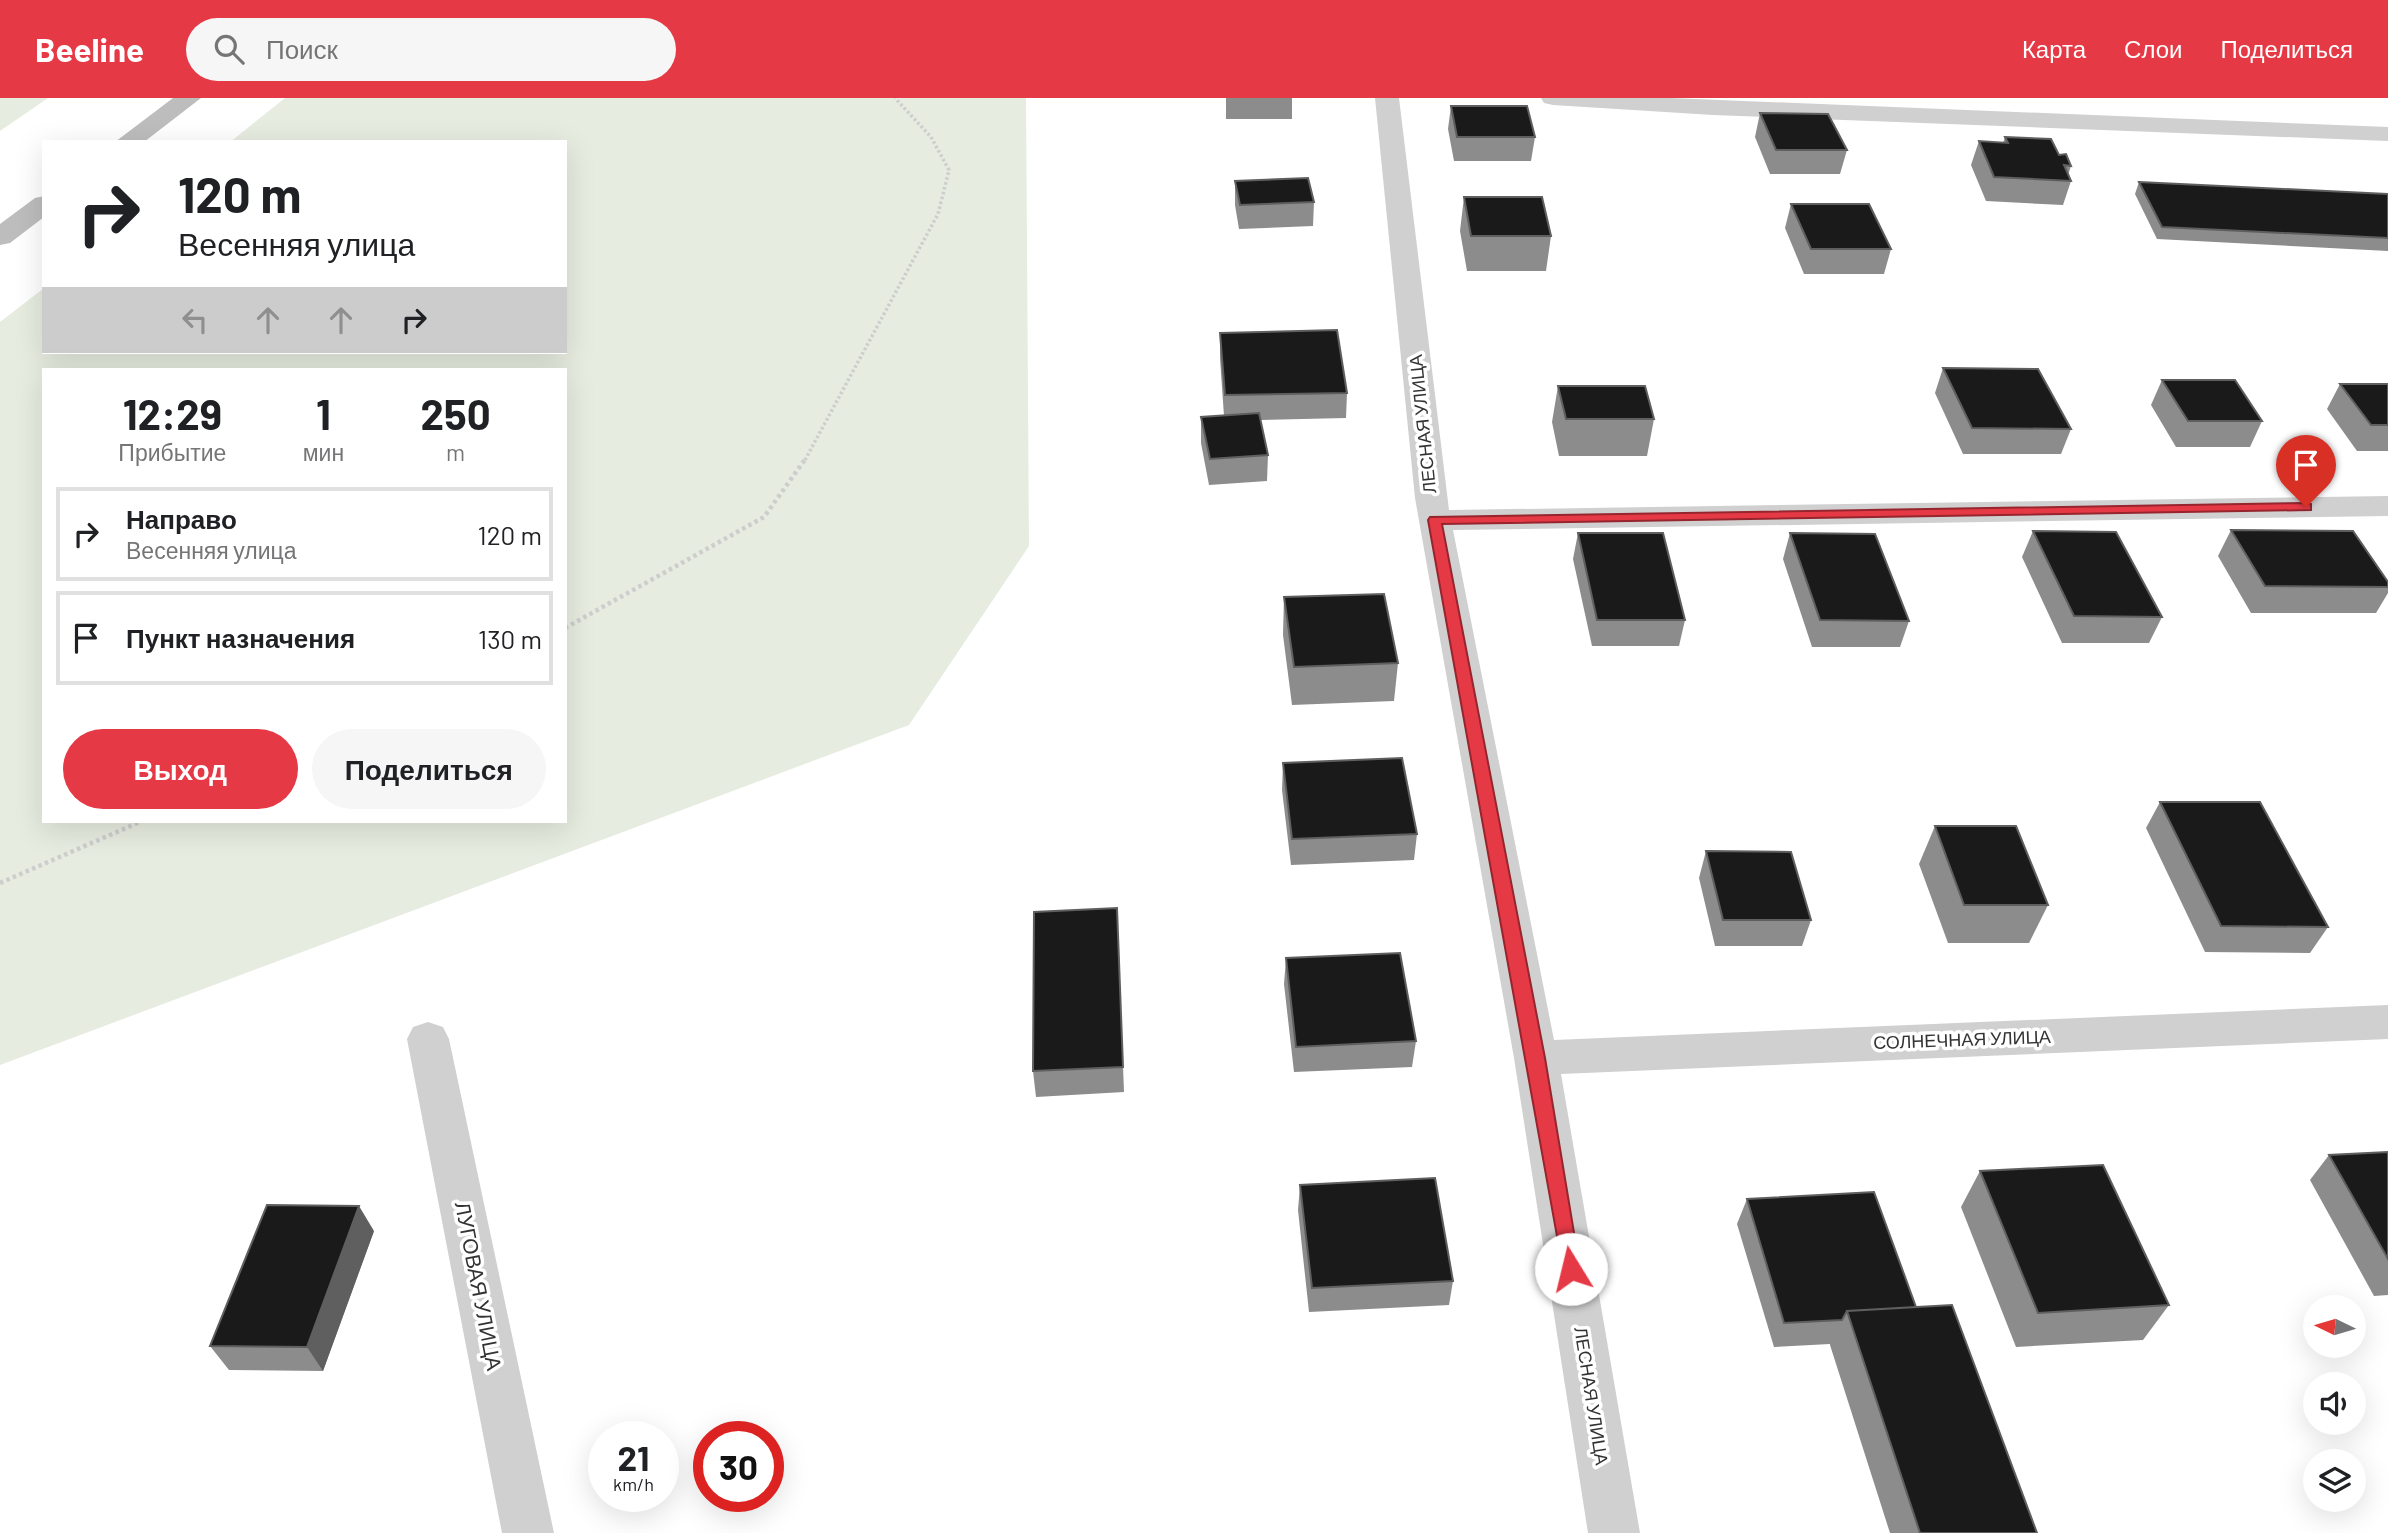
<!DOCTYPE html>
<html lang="ru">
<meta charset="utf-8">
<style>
body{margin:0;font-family:Barlow,sans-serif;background:#f6f6f6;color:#202124;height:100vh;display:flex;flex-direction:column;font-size:26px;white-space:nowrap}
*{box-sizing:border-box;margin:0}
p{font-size:23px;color:#757577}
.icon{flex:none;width:38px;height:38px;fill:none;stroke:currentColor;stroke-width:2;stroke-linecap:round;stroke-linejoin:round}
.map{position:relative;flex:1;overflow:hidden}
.panel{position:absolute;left:42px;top:270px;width:525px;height:455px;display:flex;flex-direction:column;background:#fff;border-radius:0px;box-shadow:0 7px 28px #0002}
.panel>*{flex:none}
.guide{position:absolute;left:42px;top:42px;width:525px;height:214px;border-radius:0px;box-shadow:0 7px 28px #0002;background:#fff;color:#202124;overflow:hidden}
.needle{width:46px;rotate:275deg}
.controls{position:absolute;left:2303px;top:1197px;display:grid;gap:14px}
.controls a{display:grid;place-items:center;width:63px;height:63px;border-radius:50%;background:#fff;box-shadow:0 7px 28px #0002;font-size:35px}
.speed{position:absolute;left:588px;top:1323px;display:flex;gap:14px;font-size:35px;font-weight:700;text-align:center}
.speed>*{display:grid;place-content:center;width:91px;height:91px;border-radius:50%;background:#fff;box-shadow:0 7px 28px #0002;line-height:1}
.speed small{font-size:18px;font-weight:400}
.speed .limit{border:10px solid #d22;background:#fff;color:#111}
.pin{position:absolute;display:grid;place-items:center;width:60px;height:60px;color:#fff;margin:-72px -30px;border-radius:50% 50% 50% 0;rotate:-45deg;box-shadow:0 0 7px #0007}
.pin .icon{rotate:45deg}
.me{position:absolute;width:77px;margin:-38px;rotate:351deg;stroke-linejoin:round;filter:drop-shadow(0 0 5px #0008)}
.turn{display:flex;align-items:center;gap:24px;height:147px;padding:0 21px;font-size:32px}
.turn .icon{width:91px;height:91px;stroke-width:2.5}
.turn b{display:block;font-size:49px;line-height:60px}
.lanes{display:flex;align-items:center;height:66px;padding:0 21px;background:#0003;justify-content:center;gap:35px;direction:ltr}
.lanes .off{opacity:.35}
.eta{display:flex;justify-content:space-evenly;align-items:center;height:119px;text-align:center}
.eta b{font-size:42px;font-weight:700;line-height:49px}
.button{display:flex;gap:14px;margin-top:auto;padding:14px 21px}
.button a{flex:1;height:80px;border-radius:42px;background:#e63946;color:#fff;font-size:28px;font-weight:700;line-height:80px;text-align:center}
.button a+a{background:#f6f6f6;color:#202124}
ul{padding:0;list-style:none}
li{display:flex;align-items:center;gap:21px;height:94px;margin:0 14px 10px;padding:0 7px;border:4px solid #e0e0e0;border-radius:0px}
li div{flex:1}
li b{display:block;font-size:26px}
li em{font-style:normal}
header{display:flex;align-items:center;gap:42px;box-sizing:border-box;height:98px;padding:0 35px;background:#e63946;color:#fff}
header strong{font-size:33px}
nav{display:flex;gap:38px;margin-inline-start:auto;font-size:24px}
.search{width:490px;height:63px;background:#f6f6f6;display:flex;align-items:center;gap:18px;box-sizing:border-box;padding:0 24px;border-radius:38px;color:#757577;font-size:26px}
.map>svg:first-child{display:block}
</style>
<header>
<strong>Beeline</strong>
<div class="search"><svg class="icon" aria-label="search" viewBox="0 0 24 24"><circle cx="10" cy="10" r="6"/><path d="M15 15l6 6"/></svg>Поиск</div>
<nav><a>Карта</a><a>Слои</a><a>Поделиться</a></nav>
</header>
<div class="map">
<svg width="2388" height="1435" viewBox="0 0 2388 1435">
<rect width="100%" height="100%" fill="#fff"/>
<path fill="#e6ecdf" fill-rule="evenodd" d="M0 0H48L0 33Z
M285 0H1026L1029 448 909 627 0 967V224L44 190V254H565V44H230ZM44 271H565V723H44Z"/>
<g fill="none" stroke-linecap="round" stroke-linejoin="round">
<path stroke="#cdcdcd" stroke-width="3.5" stroke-dasharray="2.5 2.5" stroke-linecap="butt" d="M805 362 938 116 949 72 931 39 895 0"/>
<path stroke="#cdcdcd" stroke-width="4.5" stroke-dasharray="3.5 3.5" stroke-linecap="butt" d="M565 530 764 419 806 360
M0 785 142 723"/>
<path fill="#d0d0d0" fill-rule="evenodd" d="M1375 0H1399L1449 412 2388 398V418L1453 432 1554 942 2388 907V941L1561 976 1640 1435H1588L1514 960 1415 400Z
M1541 0H1670L2388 29V43L1713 17 1553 7 1544 5Z
M428 924 443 929 449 941 554 1435H502L407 941 413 929Z"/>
<path fill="#bdbdbd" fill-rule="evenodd" d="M173 0H201L144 44H115Z
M44 98V119L10 145 0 147V126L35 100Z"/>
</g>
<path fill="#8c8c8c" d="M1226 0H1292V21H1226Z
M1451 8 1535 39 1531 63H1454L1448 31Z
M1760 15 1847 52 1840 76H1770L1755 39Z
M2005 39 2059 57 2071 68 2068 77 2071 83 2063 107 1986 103 1971 67 1979 43 2003 45Z
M1235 83 1314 104 1313 128 1239 131 1235 107Z
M2139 84 2388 96V153L2157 141 2135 96Z
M1464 99 1551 138 1546 173H1467L1460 133Z
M1791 106 1891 151 1884 176H1804L1785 130Z
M1220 235 1347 295 1346 320 1260 322 1268 357 1267 383 1209 387 1201 345V319L1224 318 1220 260Z
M1943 270 2071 331 2061 356H1963L1935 295Z
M2162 282 2262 323 2250 349H2176L2151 307Z
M2340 286H2388V353H2357L2327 311Z
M1558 288 1654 321 1647 358H1559L1552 324Z
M2231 432 2388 484V495L2376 515H2251L2218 458Z
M2033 433 2162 519 2149 545H2062L2022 459Z
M1578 435 1685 522 1679 548H1592L1573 461Z
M1790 435 1909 523 1900 549H1812L1783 461Z
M1284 499 1398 565 1394 603 1292 607 1283 537Z
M1283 665 1417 736 1414 762 1291 767 1282 692Z
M2160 704 2328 829 2310 855 2205 854 2146 730Z
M1935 728 2048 807 2029 845H1948L1919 766Z
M1706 753 1811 822 1802 848H1715L1699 780Z
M1117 810 1124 994 1036 999 1033 973Z
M1286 860 1416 943 1412 969 1294 974 1284 886Z
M2388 1054V1197L2374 1198 2310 1082 2329 1057Z
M1980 1073 2169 1207 2143 1242 2016 1249 1961 1109Z
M1300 1087 1453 1183 1449 1207 1309 1214 1298 1112Z
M1747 1101 1916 1209 2037 1435H1890L1830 1247V1246L1774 1249 1737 1126Z
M374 1133 323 1273 229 1272 210 1248Z"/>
<path fill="#5f5f5f" d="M359 1108 374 1133 323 1273 307 1249Z"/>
<path fill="#1a1a1a" stroke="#5f5f5f" stroke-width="2" d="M1451 8H1527L1535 39H1457Z
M1760 15 1828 16 1847 52H1776Z
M2005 39 2051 41 2059 57 2066 56 2071 68 2064 67 2071 83 1994 79 1979 43 2008 45Z
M1308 80 1314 104 1240 107 1235 83Z
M2139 84 2388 96V140L2162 129Z
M1464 99H1542L1551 138H1471Z
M1791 106H1869L1891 151H1811Z
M1337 232 1347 295 1225 297 1220 235Z
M1943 270 2038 271 2071 331 1972 330Z
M2162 282H2235L2262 323H2188Z
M2340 286H2388V327H2371Z
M1558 288H1645L1654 321H1566Z
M1259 315 1268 357 1210 361 1201 319Z
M2231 432 2353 433 2388 484V489L2265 488Z
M2033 433 2116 434 2162 519 2074 518Z
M1578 435H1663L1685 522H1597Z
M1790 435 1875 436 1909 523 1820 522Z
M1384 496 1398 565 1294 569 1284 499Z
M1402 660 1417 736 1292 741 1283 665Z
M2160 704H2260L2328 829 2221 828Z
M1935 728H2016L2048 807H1964Z
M1706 753 1791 754 1811 822H1723Z
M1117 810 1123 969 1033 973 1034 814Z
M1400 855 1416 943 1296 949 1286 860Z
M2388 1054V1161L2329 1057Z
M2103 1067 2169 1207 2038 1215 1980 1073Z
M1435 1080 1453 1183 1312 1190 1300 1087Z
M1874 1094 1916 1209 1847 1213 1842 1222 1784 1225 1747 1101Z
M267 1107 359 1108 307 1249 210 1248Z
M1952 1207 2037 1435H1920L1847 1213Z"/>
<path fill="#e63946" stroke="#96252e" stroke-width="2" d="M2306 405 2311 406V412L1442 426 1545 960 1580 1171 1578 1177 1571 1180 1564 1177 1428 422 1430 419Z"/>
<g text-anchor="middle" stroke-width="7" stroke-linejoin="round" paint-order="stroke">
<g font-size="18" fill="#333" stroke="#fff">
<text transform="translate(1423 326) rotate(-96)" y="6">ЛЕСНАЯ УЛИЦА</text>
<text transform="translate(1962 942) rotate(-2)" y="6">СОЛНЕЧНАЯ УЛИЦА</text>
<text transform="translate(1591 1298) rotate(81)" y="6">ЛЕСНАЯ УЛИЦА</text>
</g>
<g font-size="21" fill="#333" stroke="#fff">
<text transform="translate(478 1188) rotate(79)" y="7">ЛУГОВАЯ УЛИЦА</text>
</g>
</g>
</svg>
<div class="controls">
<a><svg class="needle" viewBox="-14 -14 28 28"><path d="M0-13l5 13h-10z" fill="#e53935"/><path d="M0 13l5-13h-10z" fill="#757577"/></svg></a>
<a><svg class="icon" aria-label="sound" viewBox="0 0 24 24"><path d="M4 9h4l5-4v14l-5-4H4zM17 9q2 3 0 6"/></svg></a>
<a><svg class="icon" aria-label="layers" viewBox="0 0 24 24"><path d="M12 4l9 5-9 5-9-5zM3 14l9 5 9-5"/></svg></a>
</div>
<div class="speed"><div>21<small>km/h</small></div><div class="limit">30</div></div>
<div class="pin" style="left:2306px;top:409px;background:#d93025"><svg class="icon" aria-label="arrive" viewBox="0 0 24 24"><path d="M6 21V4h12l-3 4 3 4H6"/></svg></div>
<svg class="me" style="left:1571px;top:1171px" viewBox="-20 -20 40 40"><circle r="19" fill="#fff"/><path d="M0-13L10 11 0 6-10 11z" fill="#e63946"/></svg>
<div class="guide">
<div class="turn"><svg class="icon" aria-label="right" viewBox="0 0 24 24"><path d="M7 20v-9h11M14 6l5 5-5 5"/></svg><div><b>120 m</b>Весенняя улица</div></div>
<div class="lanes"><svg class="icon off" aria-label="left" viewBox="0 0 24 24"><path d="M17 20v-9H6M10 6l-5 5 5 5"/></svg><svg class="icon off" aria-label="ahead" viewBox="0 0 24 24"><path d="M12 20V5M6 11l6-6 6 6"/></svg><svg class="icon off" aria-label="ahead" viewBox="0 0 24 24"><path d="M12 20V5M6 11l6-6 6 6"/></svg><svg class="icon" aria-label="right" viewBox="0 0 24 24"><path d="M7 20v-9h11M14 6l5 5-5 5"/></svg></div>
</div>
<section class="panel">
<div class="eta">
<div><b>12:29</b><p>Прибытие</p></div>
<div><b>1</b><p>мин</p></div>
<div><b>250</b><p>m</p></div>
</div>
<ul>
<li><svg class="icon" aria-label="right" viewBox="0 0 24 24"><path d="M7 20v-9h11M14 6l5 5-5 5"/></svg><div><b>Направо</b><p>Весенняя улица</p></div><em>120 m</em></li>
<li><svg class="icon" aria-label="arrive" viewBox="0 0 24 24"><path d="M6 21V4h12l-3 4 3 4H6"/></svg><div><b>Пункт назначения</b></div><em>130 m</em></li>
</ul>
<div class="button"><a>Выход</a><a>Поделиться</a></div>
</section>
</div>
